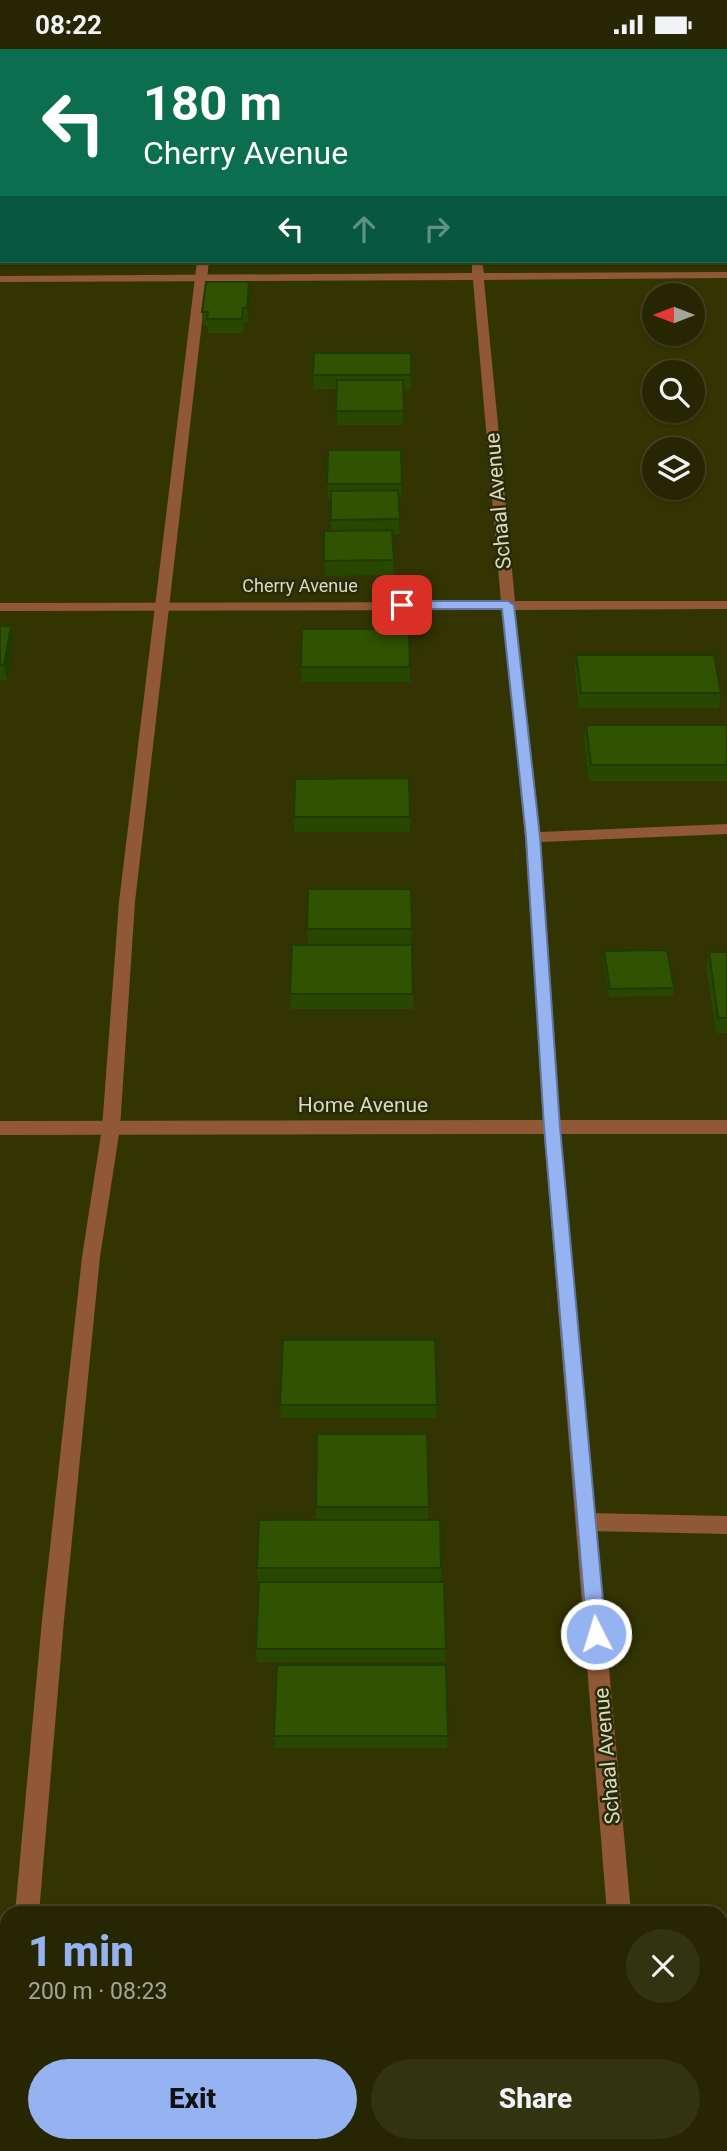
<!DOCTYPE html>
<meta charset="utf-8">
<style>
body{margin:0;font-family:Roboto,sans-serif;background:#323311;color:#f1f3f6;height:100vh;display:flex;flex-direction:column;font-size:26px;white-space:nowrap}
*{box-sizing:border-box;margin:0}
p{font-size:23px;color:#a4a599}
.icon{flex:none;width:38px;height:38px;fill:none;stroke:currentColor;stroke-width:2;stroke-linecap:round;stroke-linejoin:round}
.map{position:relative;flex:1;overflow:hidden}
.sheet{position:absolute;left:0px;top:1857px;width:728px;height:247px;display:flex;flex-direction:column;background:#262702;border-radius:21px 21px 0 0;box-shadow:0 2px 5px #0004,0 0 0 2px #424424}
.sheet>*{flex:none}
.guide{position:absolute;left:0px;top:0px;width:728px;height:214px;box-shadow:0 2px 5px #0004,0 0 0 2px #424424;background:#0b6e4f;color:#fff;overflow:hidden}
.needle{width:46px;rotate:270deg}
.buttons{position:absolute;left:642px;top:234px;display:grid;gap:14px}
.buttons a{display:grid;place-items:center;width:63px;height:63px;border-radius:50%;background:#262702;box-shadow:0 2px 5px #0004,0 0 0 2px #424424;font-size:35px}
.pin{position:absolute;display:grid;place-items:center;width:60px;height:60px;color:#fff;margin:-30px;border-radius:14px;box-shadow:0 4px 10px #0006}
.me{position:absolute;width:77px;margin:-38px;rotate:355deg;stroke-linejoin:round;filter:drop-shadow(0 0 5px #0008)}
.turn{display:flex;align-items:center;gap:24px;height:147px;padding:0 28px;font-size:32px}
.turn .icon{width:91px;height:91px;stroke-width:2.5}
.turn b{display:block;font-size:49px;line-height:60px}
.lanes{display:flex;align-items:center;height:66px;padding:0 28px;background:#0003;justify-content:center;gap:35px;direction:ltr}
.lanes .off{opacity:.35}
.round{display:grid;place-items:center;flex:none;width:74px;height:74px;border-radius:37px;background:#323311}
.headline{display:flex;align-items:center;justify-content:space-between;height:119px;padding:0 28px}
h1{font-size:42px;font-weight:800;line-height:52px;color:#95b2f1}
.action{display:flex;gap:14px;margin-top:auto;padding:14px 28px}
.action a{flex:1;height:80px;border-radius:42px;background:#95b2f1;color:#111;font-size:28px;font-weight:800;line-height:80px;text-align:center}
.action a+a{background:#323311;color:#f1f3f6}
.status{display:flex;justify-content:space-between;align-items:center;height:49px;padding:0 35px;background:#262702;direction:ltr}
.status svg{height:19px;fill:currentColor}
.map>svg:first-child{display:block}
</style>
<div class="status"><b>08:22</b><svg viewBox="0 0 49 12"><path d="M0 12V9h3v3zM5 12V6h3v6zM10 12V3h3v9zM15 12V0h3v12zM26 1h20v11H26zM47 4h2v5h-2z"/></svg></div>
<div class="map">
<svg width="727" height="2102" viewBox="0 0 727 2102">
<rect width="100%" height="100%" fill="#323402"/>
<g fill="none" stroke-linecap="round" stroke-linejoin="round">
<path fill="#905834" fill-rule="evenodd" d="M215 0H225V2H215Z
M684 0H694L695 2H685Z
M726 99H727V105H726Z
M726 129H727V138H726Z
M197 212H209L135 853 120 1079 100 1208 64 1571 39 1864H15L42 1571 82 1208 102 1079 119 853Z
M587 1464 727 1467V1485L587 1482 580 1480 577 1473 580 1466Z
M7 2069V2096H18V2102H0V2072Z"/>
<path fill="#905834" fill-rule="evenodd" d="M451 0H461V2H451Z
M472 212H482L484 224 727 223V229L484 231 515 552H727V560L515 561 540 783 727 775V785L541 793 560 1071H727V1085H561L631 1864H607L544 1085 0 1086V1072L543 1071 525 788 502 561 0 562V554L501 553 473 231 0 233V227L472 224Z
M721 2026H727V2052H721Z
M0 2034H7V2060H0Z
M626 2096H652V2102H626Z"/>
</g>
<path fill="#284700" d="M249 233 250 248 248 273H244L243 284H208V277H203L202 263Z
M313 326H411V340H403V376H337V340H314Z
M327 435H402L401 449H398L400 485H392L394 526 325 527 324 482H331V449H328Z
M0 577H11L14 592 7 631H0Z
M576 606 721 644 719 659H579L575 621Z
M301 618H410V633H302Z
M586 676H727V732H589L584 691Z
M294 768H410V783H294Z
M307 880H412L411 895H308Z
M604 902 674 939 673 947 609 948 603 910Z
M709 903H727V984H716L706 918Z
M290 945H413V960H291Z
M280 1356H437L436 1369H281Z
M316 1458H429L428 1471H316Z
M257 1519H441V1532H258Z
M256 1600H446L445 1613H257Z
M274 1687H448L447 1699H275Z"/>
<path fill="#213a00" d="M249 233 250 248 248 273 247 259Z
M11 577 14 592 7 631 4 616Z"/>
<path fill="#2f5300" stroke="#213a00" stroke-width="2" d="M726 3H727V29H726Z
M206 233H249L247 259H243L242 270H207L208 263H202Z
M314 304H411V326H313Z
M337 331H403L404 362H336Z
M328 401H401L402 435H327Z
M398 441 400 470 331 471V442Z
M392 481 394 511 324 512V482Z
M0 577H11L4 616H0Z
M302 580H409L410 618H301Z
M576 606H714L721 644H581Z
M586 676H727V716H591Z
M409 729 410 768H294L295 730Z
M308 840H411L412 880H307Z
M292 896H412L413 945H290Z
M667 901 674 939 610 940 604 902Z
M709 903H727V969H718Z
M283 1291H435L437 1356H280Z
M317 1385H427L429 1458H316Z
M259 1471H440L441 1519H257Z
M259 1533H444L446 1600H256Z
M277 1616H446L448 1687H274Z"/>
<path fill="#95b2f1" stroke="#61749d" stroke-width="2" d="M508 552 514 556 540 788 560 1078 606 1585 603 1591 596 1594 589 1591 587 1585 544 1078 526 788 502 560H402L396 556 402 552Z"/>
<g text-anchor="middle" stroke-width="5" stroke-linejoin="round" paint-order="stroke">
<g font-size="18" fill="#d9dcbd" stroke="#282a09">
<text x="300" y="543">Cherry Avenue</text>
</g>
<g font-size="21" fill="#d9dcbd" stroke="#282a09">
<text transform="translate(498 452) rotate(-95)" y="7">Schaal Avenue</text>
<text x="363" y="1063">Home Avenue</text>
<text transform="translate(607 1707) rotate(-95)" y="7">Schaal Avenue</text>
</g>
</g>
</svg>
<div class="buttons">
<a><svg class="needle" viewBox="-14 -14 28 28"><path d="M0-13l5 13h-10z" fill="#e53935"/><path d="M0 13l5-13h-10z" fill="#a4a599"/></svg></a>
<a><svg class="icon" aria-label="search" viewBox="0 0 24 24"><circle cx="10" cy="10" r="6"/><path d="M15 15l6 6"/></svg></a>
<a><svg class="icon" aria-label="layers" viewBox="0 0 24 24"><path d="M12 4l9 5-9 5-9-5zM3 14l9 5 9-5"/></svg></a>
</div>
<div class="pin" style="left:402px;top:556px;background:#d93025"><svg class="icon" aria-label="arrive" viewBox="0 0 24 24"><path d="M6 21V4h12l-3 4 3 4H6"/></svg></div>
<svg class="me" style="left:596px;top:1585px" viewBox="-20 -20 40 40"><circle r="17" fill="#95b2f1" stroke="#fff" stroke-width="3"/><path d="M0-11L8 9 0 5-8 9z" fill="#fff"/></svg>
<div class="guide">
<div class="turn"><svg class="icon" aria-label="left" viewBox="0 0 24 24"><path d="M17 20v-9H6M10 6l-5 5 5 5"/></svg><div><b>180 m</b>Cherry Avenue</div></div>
<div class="lanes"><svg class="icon" aria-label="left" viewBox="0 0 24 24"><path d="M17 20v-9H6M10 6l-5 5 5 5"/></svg><svg class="icon off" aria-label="ahead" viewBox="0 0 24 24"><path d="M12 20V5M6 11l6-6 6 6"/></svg><svg class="icon off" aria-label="right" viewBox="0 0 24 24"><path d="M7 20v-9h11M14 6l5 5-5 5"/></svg></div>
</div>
<section class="sheet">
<div class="headline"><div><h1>1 min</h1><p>200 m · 08:23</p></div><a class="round"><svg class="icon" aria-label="close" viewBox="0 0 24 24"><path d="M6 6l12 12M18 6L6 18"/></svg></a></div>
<div class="action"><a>Exit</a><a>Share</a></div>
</section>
</div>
